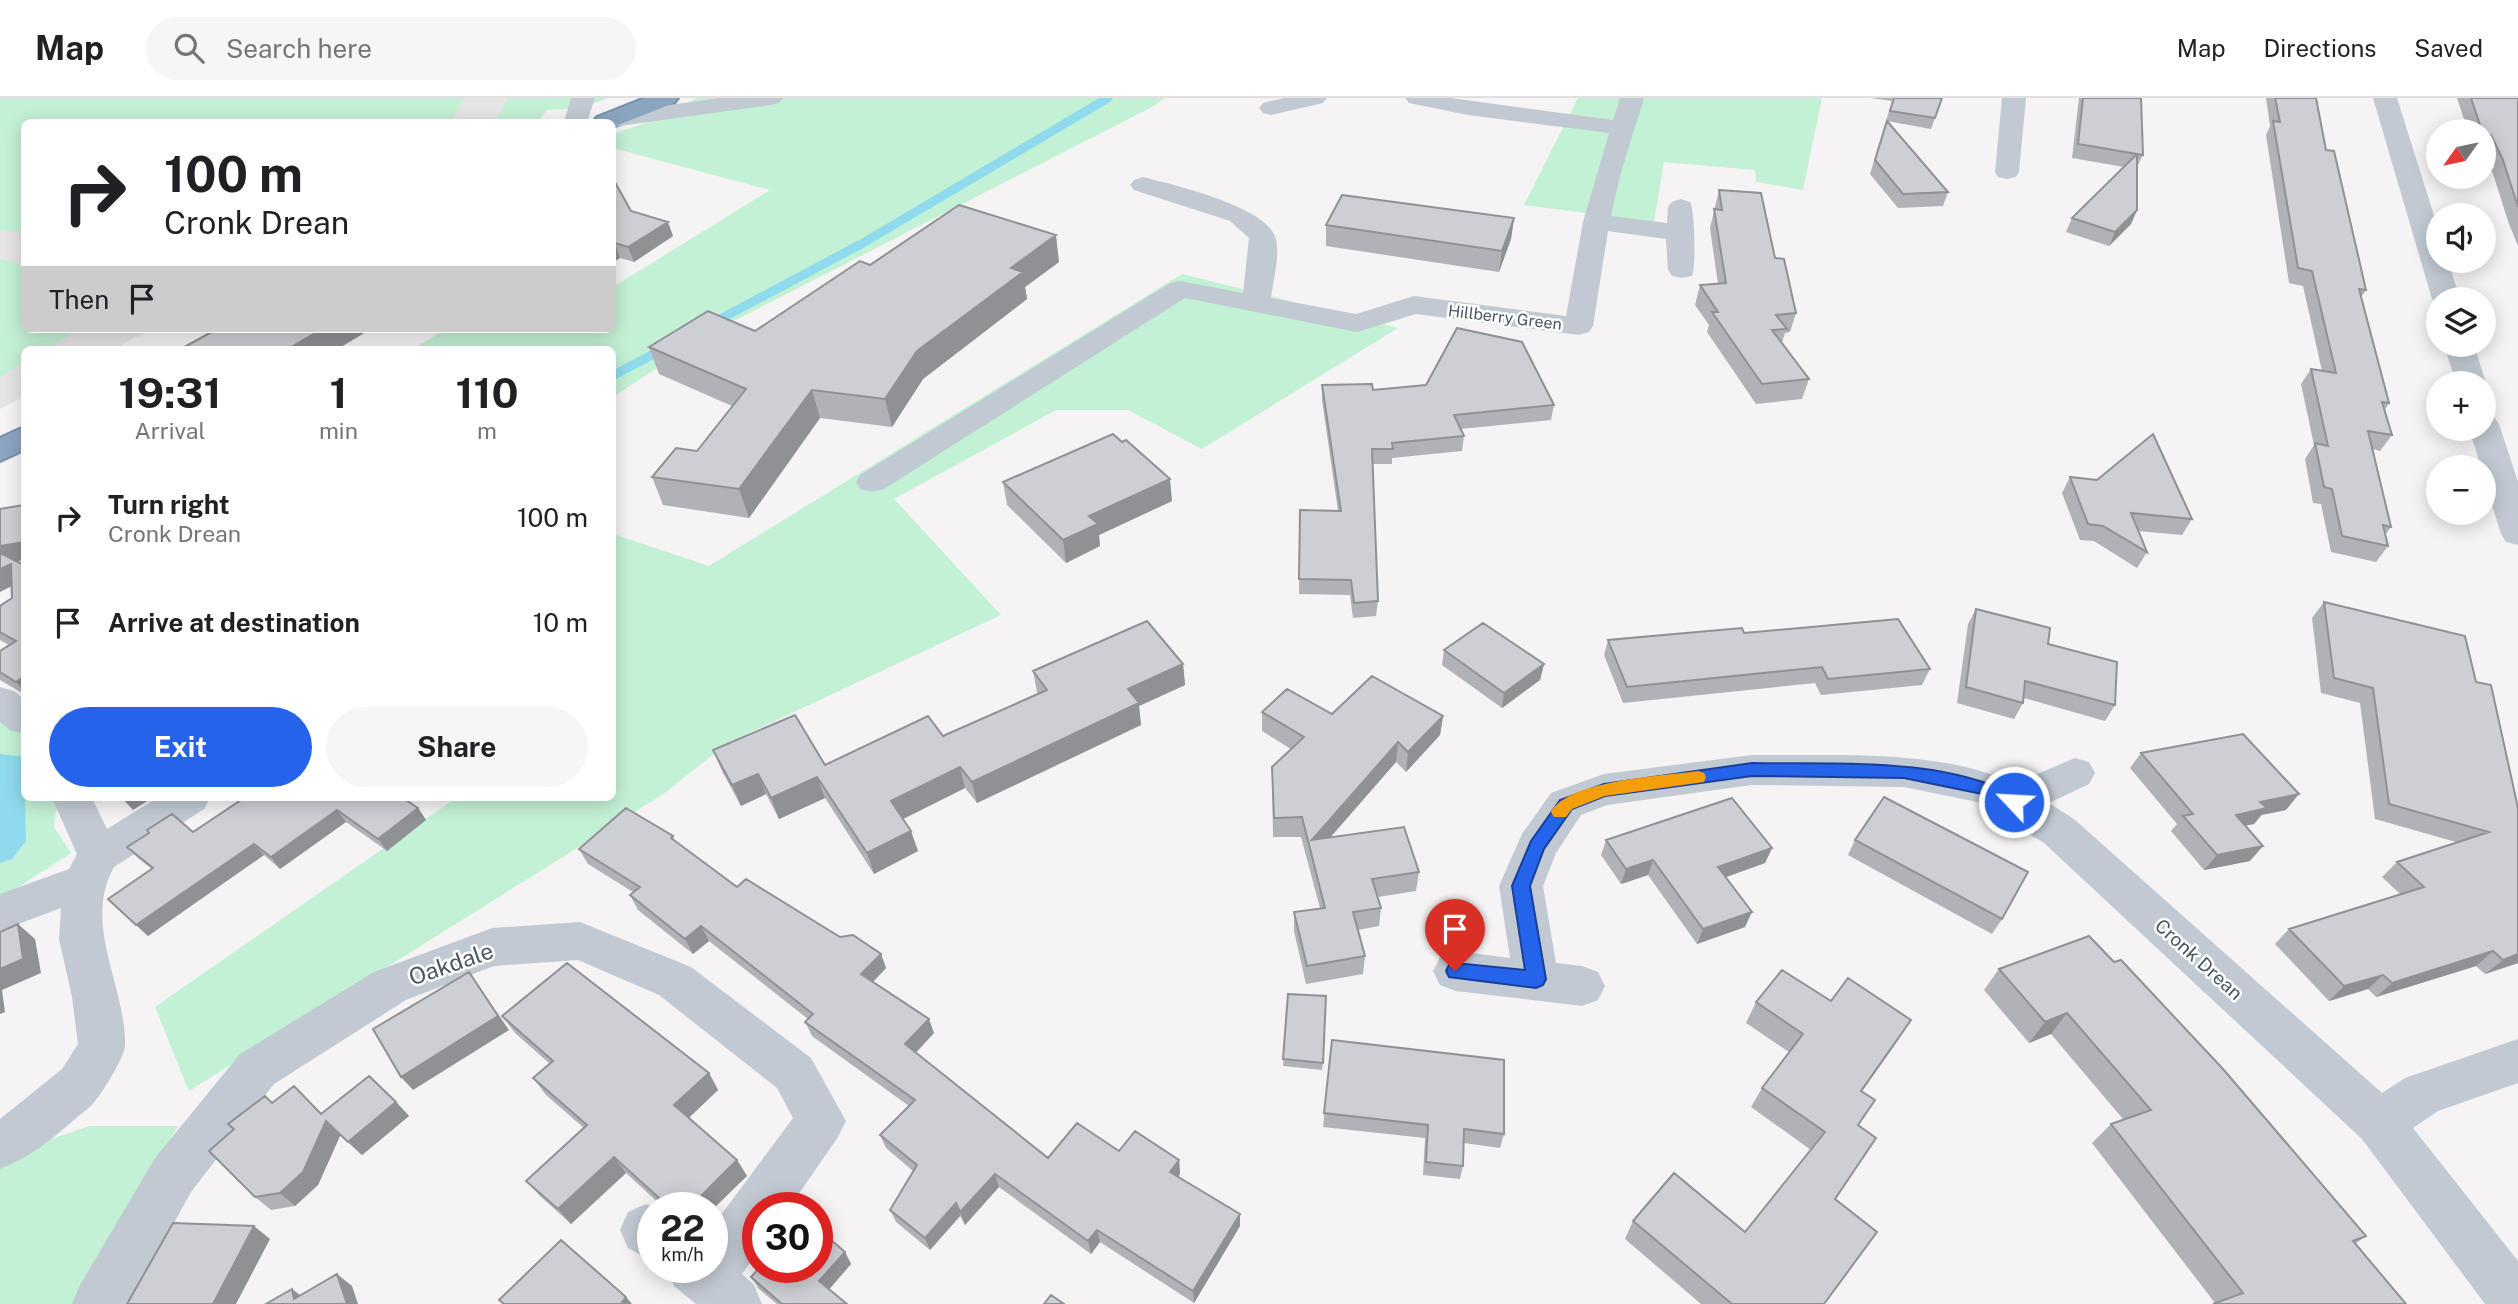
<!DOCTYPE html>
<meta charset="utf-8">
<style>
body{margin:0;font-family:"Public Sans",sans-serif;background:#f6f6f6;color:#202124;height:100vh;display:flex;flex-direction:column;font-size:26px;white-space:nowrap}
*{box-sizing:border-box;margin:0}
p{font-size:23px;color:#757577}
.icon{flex:none;width:38px;height:38px;fill:none;stroke:currentColor;stroke-width:2;stroke-linecap:round;stroke-linejoin:round}
.map{position:relative;flex:1;overflow:hidden}
.panel{position:absolute;left:21px;top:248px;width:595px;height:455px;display:flex;flex-direction:column;background:#fff;border-radius:10px;box-shadow:0 4px 18px #0003}
.panel>*{flex:none}
.banner{position:absolute;left:21px;top:21px;width:595px;height:214px;border-radius:10px;box-shadow:0 4px 18px #0003;background:#fff;color:#202124;overflow:hidden}
.needle{width:46px;rotate:237deg}
.controls{position:absolute;left:2426px;top:21px;display:grid;gap:14px}
.controls a{display:grid;place-items:center;width:70px;height:70px;border-radius:50%;background:#fff;box-shadow:0 4px 18px #0003;font-size:35px}
.speed{position:absolute;left:637px;top:1094px;display:flex;gap:14px;font-size:35px;font-weight:700;text-align:center}
.speed>*{display:grid;place-content:center;width:91px;height:91px;border-radius:50%;background:#fff;box-shadow:0 4px 18px #0003;line-height:1}
.speed small{font-size:18px;font-weight:400}
.speed .limit{border:10px solid #d22;background:#fff;color:#111}
.pin{position:absolute;display:grid;place-items:center;width:60px;height:60px;color:#fff;margin:-72px -30px;border-radius:50% 50% 50% 0;rotate:-45deg;box-shadow:0 0 7px #0007}
.pin .icon{rotate:45deg}
.me{position:absolute;width:77px;margin:-38px;rotate:295deg;stroke-linejoin:round;filter:drop-shadow(0 0 5px #0008)}
.turn{display:flex;align-items:center;gap:24px;height:147px;padding:0 28px;font-size:32px}
.turn .icon{width:91px;height:91px;stroke-width:2.5}
.turn b{display:block;font-size:49px;line-height:60px}
.then{display:flex;align-items:center;height:66px;padding:0 28px;background:#0003;gap:14px;font-size:26px}
.eta{display:flex;justify-content:space-evenly;align-items:center;height:119px;text-align:center}
.eta b{font-size:42px;font-weight:700;line-height:49px}
.button{display:flex;gap:14px;margin-top:auto;padding:14px 28px}
.button a{flex:1;height:80px;border-radius:42px;background:#2563eb;color:#fff;font-size:28px;font-weight:700;line-height:80px;text-align:center}
.button a+a{background:#f6f6f6;color:#202124}
ul{padding:0;list-style:none}
li{display:flex;align-items:center;gap:21px;height:105px;padding:0 28px}
li div{flex:1}
li b{display:block;font-size:26px}
li em{font-style:normal}
header{display:flex;align-items:center;gap:42px;box-sizing:border-box;height:98px;padding:0 35px;background:#fff;border-bottom:2px solid #e0e0e0}
header strong{font-size:33px}
nav{display:flex;gap:38px;margin-inline-start:auto;font-size:24px}
.search{width:490px;height:63px;background:#f6f6f6;display:flex;align-items:center;gap:18px;box-sizing:border-box;padding:0 24px;border-radius:38px;color:#757577;font-size:26px}
.map>svg:first-child{display:block}
</style>
<header>
<strong>Map</strong>
<div class="search"><svg class="icon" aria-label="search" viewBox="0 0 24 24"><circle cx="10" cy="10" r="6"/><path d="M15 15l6 6"/></svg>Search here</div>
<nav><a>Map</a><a>Directions</a><a>Saved</a></nav>
</header>
<div class="map">
<svg width="2518" height="1206" viewBox="0 0 2518 1206">
<rect width="100%" height="100%" fill="#f5f3f3"/>
<path fill="#e6e4e5" d="M0 0H556L537 24H24V231H151L112 252H24V298L0 311Z"/>
<path fill="#c3f1d5" d="M0 0H463L455 18 447 24H24V135L0 132Z
M508 0H608L581 10 547 12 537 24H496Z
M697 0H1164L1152 9 710 235 613 299 612 252H411L446 231H612L613 189 770 92 613 50V36L645 25Z
M1578 0H1822L1803 92 1756 84 1755 72 1664 64 1654 124 1524 107Z
M0 161 24 167V231H80L45 252H24V264L0 279Z
M1182 176 1398 230 1202 351 1128 312H1056L894 401 1001 517 728 645 662 697 189 993 155 909 456 700H612L613 436 709 468Z
M0 617 24 639V700H58L54 729 71 755 0 801Z
M89 1028H178L78 1206H0V1059Z"/>
<path fill="#90daee" d="M0 656 24 659 26 743 12 761 0 765Z"/>
<g fill="none" stroke-linecap="round" stroke-linejoin="round">
<path stroke="#90daee" stroke-width="9" d="M709 227 863 145 1108 0
M612 278 665 250"/>
<defs>
<path id="highway" d="M645 0H678L674 5 613 29 612 24H593L597 19Z
M24 329V352L0 363V340Z"/>
</defs>
<use href="#highway" stroke="#7690ad" stroke-width="4"/>
<path fill="#c1cad2" fill-rule="evenodd" d="M571 0H595L587 24H564Z
M720 0H783L779 5 771 7 612 29V24H601L599 22 603 17 611 15Z
M1284 0H1327L1323 5 1271 17 1263 15 1259 10 1263 5Z
M1405 0H1451L1613 22 1620 0H1644L1620 78 1611 118 1667 125 1668 109 1672 104 1681 101 1690 104C1695 110 1696 171 1692 178L1682 180 1672 178 1668 172 1666 141 1608 133 1593 228 1589 234 1579 237 1416 216 1357 234 1185 200 884 391 872 394 860 391 856 384 860 377 1170 185 1180 183 1243 195 1249 140 1230 123 1134 92 1130 87 1134 82 1143 79C1175 87 1259 107 1274 136 1282 152 1273 182 1271 200L1356 216 1414 198 1566 218 1583 124 1609 35 1468 17 1409 5Z
M2002 0H2026L2019 74 2016 79 2007 81 1998 79 1995 74Z
M2373 0H2397L2438 130V163H2448L2460 201H2438V207L2432 201Z
M2444 247H2474L2486 285 2483 289V285H2456Z
M2483 317 2494 319 2499 326 2518 384V447L2506 444 2501 436 2483 378V369H2481L2469 331H2483Z
M0 589 14 593 24 601V636L10 632 0 624Z
M1752 657C1832 658 1942 650 2014 686L2075 660 2089 664 2095 675 2089 686 2049 705 2074 721 2382 995 2405 980 2518 941V985L2438 1013 2413 1030 2518 1163V1206H2485L2362 1041 2044 745 1977 704 1904 689 1752 687 1607 707 1581 717 1556 755 1543 788 1556 865 1582 868 1598 874 1605 888 1598 902 1582 908 1456 893 1440 887 1433 873 1440 859 1456 853 1510 860 1499 788 1522 736 1551 695 1604 676Z
M52 700H92L107 731 157 700H210L204 711 114 769C82 826 126 888 125 947 125 958 103 994 95 1003 90 1010 82 1015 75 1021 51 1042 30 1059 0 1071V1021L62 971 78 946 72 899 59 841 61 810 0 833V796L69 771 77 756Z
M580 824 691 869 811 960 846 1023 838 1039 789 1110H758V1154L742 1176 754 1187 762 1206H696L674 1188 667 1169H712V1129L793 1020 777 990 659 897 578 862 494 868 406 902 274 986 191 1094 129 1206H72L80 1187 155 1060 240 956 374 874 492 830Z
M646 1106 654 1110 653 1164 628 1150 620 1132 628 1114Z"/>
<use href="#highway" fill="#8ba5c1" fill-rule="evenodd"/>
</g>
<path fill="#b0b2b7" d="M1871 0H1942L1931 31 1887 23 1948 94 1943 108 1898 110 1870 76 1892 3Z
M2079 0H2141L2143 57 2137 69V112L2131 126 2109 148 2066 134 2072 120 2124 69 2072 60Z
M2266 0H2316L2326 52 2366 192 2361 199 2389 305 2384 313 2392 337 2380 353 2373 351 2391 429 2385 437 2388 448 2376 464 2331 454 2321 406 2313 405 2305 361 2314 347 2301 286 2311 271 2322 273 2303 188 2289 185 2266 37 2270 28Z
M2457 0H2518V148L2509 126 2493 76 2483 54V33H2468Z
M612 79 631 113 673 138 634 164 620 160 612 165Z
M1719 92 1775 160 1796 215 1790 234 1785 235 1782 245 1809 281 1802 301 1756 306 1707 234 1709 227 1695 207 1700 187 1718 186 1710 130Z
M1514 120 1511 141 1499 174 1326 148V127Z
M1059 164 1025 189 1027 201 923 281 892 329 820 320 749 420 663 407 652 379 697 353 732 308 659 276 649 249 755 233 870 167Z
M1322 287 1554 307 1551 322 1460 331 1464 338 1462 353 1392 360V366H1373L1378 503 1376 518 1353 520 1350 497 1299 496 1300 412 1338 413 1322 302Z
M2070 379 2192 421 2182 437 2138 433 2147 454 2137 470 2094 443 2080 442 2062 395Z
M1003 384 1172 403 1099 437 1100 448 1066 465 1007 407Z
M24 407V462L16 463 24 467V596L0 582V553L9 547 0 542V508L12 500V488L0 494V411Z
M2324 504 2476 584 2518 710V865L2485 876 2476 868 2376 899 2368 891 2329 903 2275 846 2289 831 2400 796 2382 779 2397 764 2456 744 2375 721 2360 605 2321 595 2312 520Z
M1976 511 2048 546 2115 607 2105 623 2024 600 2023 605 2014 621 1957 605 1968 526Z
M1744 535 1930 571 1922 587 1821 597 1815 585 1623 605 1604 557 1608 542Z
M1444 552 1544 566 1540 582 1502 610 1442 567Z
M1183 566 1185 587 1139 608 1141 627 977 705 965 690 903 721 918 753 874 776 825 700 779 721 766 696 741 708 722 673 713 652 825 667 943 638 1038 596 1037 594 1033 573Z
M1262 614 1443 618 1440 637 1406 674 1396 664 1330 740 1419 774 1416 793 1378 799 1381 810 1379 828 1358 832 1365 858 1363 876 1306 886 1294 833V814L1320 810 1301 739H1273L1272 669 1291 651 1262 633Z
M2141 655 2286 712 2262 717 2254 726 2245 727 2250 763 2204 772 2171 733 2177 726 2130 670Z
M244 700 418 710 426 722 387 753 346 724 280 771 264 757 148 838 108 801 152 771 139 761 127 749 193 734Z
M673 738 675 743 737 789 840 839 881 856 886 870 873 884 934 935 916 955 1048 1060 1119 1053 1179 1062 1180 1076 1178 1079 1240 1116V1128L1194 1205 1100 1144 1091 1156 999 1089 965 1127 960 1118 930 1152 896 1124 890 1112 913 1073 886 1050 880 1037 909 1008 812 938 805 924 808 921 709 843 693 856 638 812 630 797 633 794 588 766 579 751Z
M1606 742 1772 750 1765 765 1726 779 1745 829 1697 846 1648 777 1621 786 1601 757Z
M1855 742 2002 821 1992 836 1848 757Z
M2089 838 2366 1138 2355 1146 2406 1206 2215 1205 2092 1045 2111 1026 2123 1021 2051 936 2029 945 1984 892 1999 871Z
M1288 896 1323 965 1322 972 1283 968Z
M1831 903 1898 942 1862 993 1858 1027 1835 1101 1824 1206H1701L1625 1141 1633 1123 1745 1134 1811 1052 1751 1009 1762 990 1789 954 1746 925 1756 904Z
M502 918 709 975 718 992 689 1020 737 1062 747 1078 712 1110H664L626 1075 571 1126 540 1098 526 1083 584 1030 546 997 533 980 550 966 515 935Z
M1332 942 1504 1036 1500 1050 1464 1045 1463 1068 1460 1081 1423 1077 1425 1040 1323 1029Z
M294 988 321 1015 396 1004 409 1018 362 1057 340 1037 318 1087 295 1108 271 1112 255 1099 273 1004Z
M845 1154 851 1166 829 1191 847 1206H777L759 1191 751 1179Z"/>
<path fill="#909195" d="M2137 112 2131 126 2109 148 2115 134Z
M1514 120 1511 141 1499 174 1502 153Z
M668 124 673 138 634 164 628 149Z
M1056 137 1059 164 1025 189 1027 201 923 281 892 329 885 301 917 253 1011 170Z
M615 145 620 160 612 165V147Z
M322 231H371L336 252H286Z
M812 292 820 320 749 420 739 391Z
M1170 381 1172 403 1099 437 1100 448 1066 465 1063 442 1089 418Z
M24 444V462L4 465 0 460V448Z
M11 466 24 481 0 494V471Z
M1183 566 1185 587 1139 608 1141 627 977 705 972 684 1128 591Z
M1544 566 1540 582 1502 610 1504 595Z
M24 578V593L16 584Z
M1443 618 1440 637 1406 674 1408 654Z
M1398 644 1396 664 1312 760V742Z
M960 669 965 690 897 724 891 703Z
M758 676 766 696 741 708 732 687Z
M817 679 825 700 779 721 771 700Z
M2299 696 2286 712 2261 717 2254 726 2223 732 2236 717 2260 704Z
M122 700H147L149 702 133 712Z
M418 710 426 722 387 753 378 741Z
M337 712 346 724 280 771 271 759Z
M911 733 918 753 874 776 867 755Z
M254 746 264 757 148 838 136 827Z
M2263 748 2250 763 2204 772 2217 757Z
M1772 750 1765 765 1712 784 1718 769Z
M1653 762 1648 777 1621 786 1626 771Z
M1752 814 1745 829 1697 846 1703 831Z
M18 826 35 841 41 875 2 892 5 914 0 916V871Z
M701 828 709 843 693 856 685 841Z
M2493 853 2476 868 2376 899 2392 885Z
M881 856 886 870 867 890 861 876Z
M2518 856V865L2485 876 2503 862Z
M469 874 509 932 413 992 401 979Z
M2383 877 2368 891 2329 903 2344 888Z
M2067 915 2051 936 2029 945 2045 924Z
M929 921 934 935 910 960 905 946Z
M1911 922 1898 942 1848 1013 1861 993Z
M709 975 718 992 685 1023 674 1007Z
M396 1004 409 1018 362 1057 348 1044Z
M326 1023 341 1036 318 1087 295 1108 280 1095Z
M614 1059 626 1075 571 1126 558 1111Z
M737 1062 747 1078 712 1112V1110H689Z
M1179 1062 1180 1076 1172 1087 1170 1074Z
M995 1076 999 1089 965 1127 960 1114Z
M956 1105 960 1118 930 1152 925 1140Z
M1240 1116V1128L1194 1205 1193 1193Z
M254 1128 270 1141 236 1206H213Z
M1097 1132 1100 1144 1091 1156 1088 1143Z
M845 1154 851 1166 826 1195 819 1183Z
M337 1176 352 1188 358 1206H347Z
M292 1191 308 1203 294 1201Z
M626 1199 632 1206H624L622 1204Z"/>
<path fill="#cdcfd5" stroke="#909195" stroke-width="2" d="M1894 0H1942L1935 20 1890 13Z
M2083 0H2141L2143 57 2137 56V112L2115 134 2072 120 2137 56 2078 46Z
M2275 0H2316L2326 52 2334 53 2366 192 2359 191 2389 305 2382 304 2392 337 2368 333 2391 429 2383 427 2388 448 2342 438 2332 391 2324 389 2315 345 2328 348 2311 271 2336 275 2312 173 2298 170 2273 23 2280 24Z
M2471 0H2518V109L2503 62 2491 37 2483 36V33H2482Z
M1887 23 1948 94 1903 96 1875 62Z
M612 79 631 113 668 124 628 149 615 145 612 147Z
M1719 92 1761 95 1775 160 1784 161 1796 215 1776 217 1787 231 1772 232 1809 281 1762 286 1712 214H1718L1700 187 1726 185 1714 111 1722 112Z
M1342 97 1514 120 1502 153 1326 127Z
M959 107 1056 137 1011 170 1023 174 917 253 885 301 812 292 739 391 652 379 676 350 697 353 746 291 649 249 708 213 755 233 860 163 870 167Z
M1457 230 1522 244 1554 307 1454 317 1464 338 1392 345 1393 351H1372L1378 503 1354 505 1351 482 1299 481 1300 412 1341 413 1322 287 1372 286 1373 292 1426 287Z
M217 231H322L286 252H179Z
M1113 336 1122 344 1126 342 1170 381 1089 418 1098 426 1063 442 1003 384Z
M2153 336 2192 421 2131 415 2147 454 2103 428 2088 426 2070 379 2097 382Z
M24 407V444L0 448V411Z
M0 455 24 467V578L16 584 0 574V553L16 543 0 534V508L12 500 11 466 0 471Z
M2324 504 2465 538 2476 584 2491 587 2518 710V856L2503 862 2493 853 2392 885 2383 877 2344 888 2289 831 2424 789 2397 764 2489 734 2389 706 2373 590 2334 580Z
M1976 511 2050 530 2048 546 2117 564 2115 607 2025 583 2023 605 1966 589Z
M1898 521 1930 571 1828 581 1822 569 1627 589 1608 542 1742 530 1744 535Z
M1147 523 1183 566 1128 591 1139 605 972 684 960 669 891 703 911 733 867 755 817 679 771 700 758 676 732 687 713 652 795 617 825 667 928 618 943 638 1047 592 1033 573Z
M1483 525 1544 566 1504 595 1444 552Z
M1372 578 1443 618 1408 654 1398 644 1312 742 1404 729 1419 774 1372 781 1381 810 1353 814 1365 858 1307 868 1294 814 1325 810 1302 719 1274 720 1272 669 1304 639 1262 614 1287 591 1332 616Z
M2243 636 2299 696 2260 704 2267 710 2236 717 2263 748 2217 757 2183 718 2193 716 2141 655Z
M1884 699 2028 774 2002 821 1855 742Z
M244 700H403L418 710 378 741 337 712 271 759 254 746 136 827 108 801 153 770 127 749 149 735 147 732 172 716 193 734Z
M1732 700 1772 750 1718 769 1752 814 1703 831 1653 762 1626 771 1606 742Z
M626 710 673 738 671 740 737 789 746 781 840 839 853 837 881 856 861 876 929 921 905 946 1048 1060 1077 1025 1119 1053 1135 1033 1179 1062 1170 1074 1240 1116 1193 1193 1097 1132 1088 1143 995 1076 960 1114 956 1105 925 1140 890 1112 917 1067 880 1037 915 1002 805 924 813 916 701 828 685 841 630 797 640 789 579 751Z
M18 826 23 861 0 871V834Z
M2089 838 2114 864 2121 862 2223 971 2366 1138 2353 1143 2406 1206H2213L2243 1195 2111 1026 2151 1012 2067 915 2045 924 1999 871Z
M567 865 709 975 674 1007 737 1062 689 1110H670L614 1059 558 1111 526 1083 587 1027 533 980 553 963 502 918Z
M1782 872 1831 903 1848 880 1911 922 1861 993 1875 1002 1858 1027 1876 1040 1835 1101 1877 1134 1824 1206H1732L1633 1123 1674 1075 1745 1134 1825 1034 1762 990 1803 936 1756 904Z
M469 874 498 918 401 979 373 931Z
M1288 896 1326 898 1323 965 1283 961Z
M1332 942 1504 962V1036L1464 1031 1463 1068 1426 1064 1428 1027 1324 1015Z
M369 978 396 1004 348 1044 326 1023 303 1074 280 1095 255 1099 209 1053 234 1031 228 1026 265 998 272 1005 294 988 321 1016Z
M173 1125 254 1128 213 1206H127Z
M817 1130 845 1154 819 1183 847 1206H782L751 1179 760 1169H817Z
M561 1142 626 1199 622 1204 624 1206H504L499 1202Z
M337 1176 347 1206H266L292 1191 294 1201Z
M1051 1197 1064 1206H1044Z"/>
<path fill="#2563eb" stroke="#184099" stroke-width="2" d="M1752 665C1841 667 1938 658 2020 699L2022 704 2020 709 2014 711 1982 696 1904 680 1752 678 1605 698 1572 711 1544 751 1530 788 1546 881 1543 887 1536 890 1449 879 1446 873 1449 867 1455 865 1525 872 1512 788 1531 743 1560 702 1604 686Z"/>
<path fill="#f59e0b" d="M1698 673 1704 675 1706 679 1704 684 1605 698 1572 711 1566 719H1554L1551 714C1569 682 1662 678 1698 673Z"/>
<g text-anchor="middle" stroke-width="5" stroke-linejoin="round" paint-order="stroke">
<g font-size="16" fill="#4a5661" stroke="#fff">
<text transform="translate(1505 219) rotate(7)" y="6">Hillberry Green</text>
</g>
<g font-size="19" fill="#4a5661" stroke="#fff">
<text transform="translate(2199 861) rotate(42)" y="7">Cronk Drean</text>
</g>
<g font-size="23" fill="#4a5661" stroke="#fff">
<text transform="translate(451 866) rotate(-19)" y="8">Oakdale</text>
</g>
</g>
</svg>
<div class="controls">
<a><svg class="needle" viewBox="-14 -14 28 28"><path d="M0-13l5 13h-10z" fill="#e53935"/><path d="M0 13l5-13h-10z" fill="#757577"/></svg></a>
<a><svg class="icon" aria-label="sound" viewBox="0 0 24 24"><path d="M4 9h4l5-4v14l-5-4H4zM17 9q2 3 0 6"/></svg></a>
<a><svg class="icon" aria-label="layers" viewBox="0 0 24 24"><path d="M12 4l9 5-9 5-9-5zM3 14l9 5 9-5"/></svg></a>
<a>+</a>
<a>−</a>
</div>
<div class="speed"><div>22<small>km/h</small></div><div class="limit">30</div></div>
<div class="pin" style="left:1455px;top:873px;background:#d93025"><svg class="icon" aria-label="arrive" viewBox="0 0 24 24"><path d="M6 21V4h12l-3 4 3 4H6"/></svg></div>
<svg class="me" style="left:2014px;top:704px" viewBox="-20 -20 40 40"><circle r="17" fill="#2563eb" stroke="#fff" stroke-width="3"/><path d="M0-11L8 9 0 5-8 9z" fill="#fff"/></svg>
<div class="banner">
<div class="turn"><svg class="icon" aria-label="right" viewBox="0 0 24 24"><path d="M7 20v-9h11M14 6l5 5-5 5"/></svg><div><b>100 m</b>Cronk Drean</div></div>
<div class="then">Then<svg class="icon" aria-label="arrive" viewBox="0 0 24 24"><path d="M6 21V4h12l-3 4 3 4H6"/></svg></div>
</div>
<section class="panel">
<div class="eta">
<div><b>19:31</b><p>Arrival</p></div>
<div><b>1</b><p>min</p></div>
<div><b>110</b><p>m</p></div>
</div>
<ul>
<li><svg class="icon" aria-label="right" viewBox="0 0 24 24"><path d="M7 20v-9h11M14 6l5 5-5 5"/></svg><div><b>Turn right</b><p>Cronk Drean</p></div><em>100 m</em></li>
<li><svg class="icon" aria-label="arrive" viewBox="0 0 24 24"><path d="M6 21V4h12l-3 4 3 4H6"/></svg><div><b>Arrive at destination</b></div><em>10 m</em></li>
</ul>
<div class="button"><a>Exit</a><a>Share</a></div>
</section>
</div>
